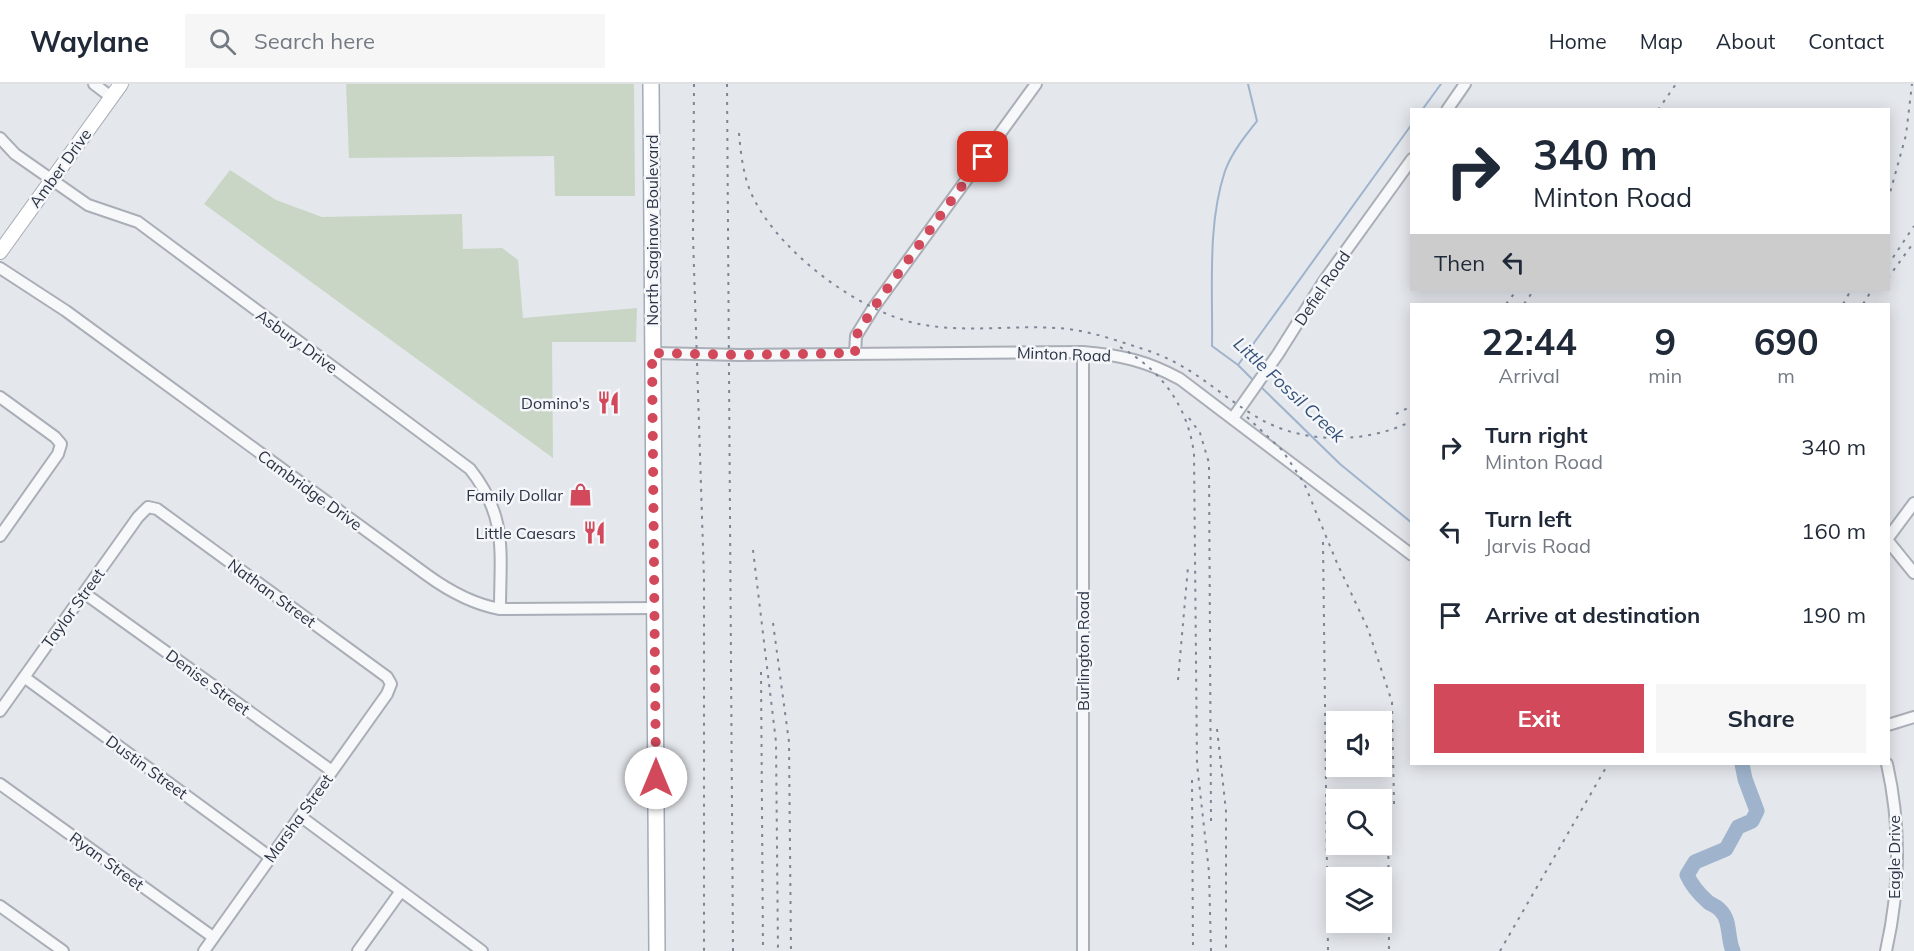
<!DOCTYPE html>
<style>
body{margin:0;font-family:Mulish,sans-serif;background:#f6f6f7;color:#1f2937;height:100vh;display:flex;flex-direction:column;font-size:22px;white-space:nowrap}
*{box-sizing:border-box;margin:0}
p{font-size:20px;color:#747a83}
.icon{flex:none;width:33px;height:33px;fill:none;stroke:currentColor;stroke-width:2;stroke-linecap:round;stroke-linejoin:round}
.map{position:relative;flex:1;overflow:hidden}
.sheet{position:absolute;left:1410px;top:219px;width:480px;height:462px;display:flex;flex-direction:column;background:#fff;border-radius:0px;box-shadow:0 3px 15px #0003}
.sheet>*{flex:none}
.hud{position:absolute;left:1410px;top:24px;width:480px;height:183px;border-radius:0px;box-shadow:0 3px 15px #0003;background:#fff;color:#1f2937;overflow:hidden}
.fabs{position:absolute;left:1326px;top:627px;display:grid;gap:12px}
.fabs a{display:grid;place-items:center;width:66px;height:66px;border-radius:0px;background:#fff;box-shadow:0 3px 15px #0003;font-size:30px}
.pin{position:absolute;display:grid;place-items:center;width:51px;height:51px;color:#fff;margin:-26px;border-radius:12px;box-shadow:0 3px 9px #0006}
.me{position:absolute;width:66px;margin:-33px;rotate:0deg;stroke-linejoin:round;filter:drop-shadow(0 0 4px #0008)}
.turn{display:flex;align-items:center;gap:21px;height:126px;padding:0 24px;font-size:27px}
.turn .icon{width:78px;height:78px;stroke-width:2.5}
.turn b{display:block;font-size:42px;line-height:51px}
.then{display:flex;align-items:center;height:57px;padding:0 24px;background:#0003;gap:12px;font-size:22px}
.eta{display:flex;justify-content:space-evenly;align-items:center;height:102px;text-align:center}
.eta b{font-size:36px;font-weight:700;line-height:42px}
.action{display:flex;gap:12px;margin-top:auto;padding:12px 24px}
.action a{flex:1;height:69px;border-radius:0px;background:#d1495b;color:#fff;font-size:24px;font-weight:700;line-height:69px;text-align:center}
.action a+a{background:#f6f6f7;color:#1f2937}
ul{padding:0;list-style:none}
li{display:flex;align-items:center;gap:18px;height:84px;padding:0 24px}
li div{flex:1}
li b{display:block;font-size:22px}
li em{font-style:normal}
header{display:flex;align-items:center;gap:36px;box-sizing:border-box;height:84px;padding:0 30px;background:#fff;border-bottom:2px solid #e0e1e3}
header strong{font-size:28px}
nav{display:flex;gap:33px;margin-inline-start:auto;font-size:21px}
.search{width:420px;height:54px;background:#f6f6f7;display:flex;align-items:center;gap:15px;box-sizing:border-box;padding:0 21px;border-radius:0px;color:#747a83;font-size:22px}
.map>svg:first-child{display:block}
</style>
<header>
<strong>Waylane</strong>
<div class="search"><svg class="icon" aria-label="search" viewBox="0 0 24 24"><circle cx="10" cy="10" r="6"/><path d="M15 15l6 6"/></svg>Search here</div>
<nav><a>Home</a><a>Map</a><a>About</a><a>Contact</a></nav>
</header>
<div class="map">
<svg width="1914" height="867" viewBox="0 0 1914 867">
<rect width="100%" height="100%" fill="#e4e7ec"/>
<path fill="#c9d6c5" d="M346 0H634L635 112H555L554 72 349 74Z
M230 86 276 116 322 133 462 130 463 165 502 164 518 176 523 234 637 224 636 258H552L553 374 204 120Z"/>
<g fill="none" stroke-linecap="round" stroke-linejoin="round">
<path stroke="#9fb4cc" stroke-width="2" d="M1248 0 1257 37C1245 52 1232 68 1225 87 1207 141 1213 205 1212 262L1238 281 1255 298
M1422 26 1441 0
M1238 281 1412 40
M1259 301 1340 380 1412 439"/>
<path stroke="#9fb4cc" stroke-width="15" d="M1733 867C1727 854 1731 836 1720 826 1717 822 1712 821 1708 818 1699 810 1692 802 1687 791L1695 778 1726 765 1738 743 1752 737 1757 727 1745 695 1742 680"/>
<defs>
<path id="street" d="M94 0 111 13
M1447 26 1465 0
M0 54 15 70 88 121 138 138 470 385C508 433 500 469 500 525
M0 184 66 227 427 491C449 507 472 520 500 525L655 524
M1083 268V867
M653 269 741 271 1083 268C1121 271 1147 277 1180 295L1412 471
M855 269 856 252 874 223 1036 0
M0 313 55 353 61 360 58 370 0 452
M1233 334 1278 270 1324 197 1412 75
M1888 454 1914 419
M1888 457 1914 489
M84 509 332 687
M24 593 270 773
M0 627 138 433 148 423 157 425 387 593 391 600 387 610 204 867
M1888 641 1914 633
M0 700 213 853
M300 732 482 867
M0 822 63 867
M358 867 401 807
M1886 867C1900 805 1901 742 1887 680"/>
<path id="secondary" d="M0 168 121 0"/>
<path id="primary" d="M651 0 657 867"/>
</defs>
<use href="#street" stroke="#a9aeb7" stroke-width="14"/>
<use href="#secondary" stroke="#a9aeb7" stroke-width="16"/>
<use href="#primary" stroke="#a3abb8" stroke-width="18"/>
<use href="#street" stroke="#f7f8fa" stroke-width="10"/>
<use href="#secondary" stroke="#fff" stroke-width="14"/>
<use href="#primary" stroke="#fff" stroke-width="15"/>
<path stroke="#7d8696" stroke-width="2" stroke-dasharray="3 6" stroke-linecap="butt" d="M694 0 693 153 704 495V867
M727 0 733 867
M1658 26 1676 0
M739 49C741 73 744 98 756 119 785 172 860 228 919 240 964 249 1011 241 1055 244 1085 245 1115 256 1143 265 1191 280 1214 307 1255 332 1300 360 1364 361 1412 337
M1888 116 1906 51 1912 0
M1888 181 1914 142
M1888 194 1914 158
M1506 220 1517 206
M1524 220 1534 206
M1843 220 1851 206
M1863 220 1872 206
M1120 263C1162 287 1187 321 1194 369L1197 680 1209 788 1211 867
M1396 330 1412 322
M1247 333 1282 366 1304 399 1337 479 1368 545 1392 618 1394 720
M1189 334 1200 349 1209 379 1211 737
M1323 458 1328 867
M753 466 776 658 778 867
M773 539 789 658 791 867
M761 588 763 867
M1178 596 1188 483
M1217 645 1226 727V867
M1192 696 1193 867
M1388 709 1389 867
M1500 867 1608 680"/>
</g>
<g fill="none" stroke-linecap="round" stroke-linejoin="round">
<path stroke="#d1495b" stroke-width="10" stroke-dasharray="0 18" d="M656 694 652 269 741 271 855 269 856 252 874 223 983 73"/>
</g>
<defs>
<symbol id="restaurant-bare" viewBox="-9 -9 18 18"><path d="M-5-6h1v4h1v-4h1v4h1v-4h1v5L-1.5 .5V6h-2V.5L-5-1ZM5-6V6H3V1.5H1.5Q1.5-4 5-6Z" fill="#d1495b" stroke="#f4f6f9" stroke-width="2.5" paint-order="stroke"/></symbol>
<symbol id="shop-bare" viewBox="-9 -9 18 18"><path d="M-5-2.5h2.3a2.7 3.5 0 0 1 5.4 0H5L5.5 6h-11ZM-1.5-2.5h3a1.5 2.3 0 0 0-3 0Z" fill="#d1495b" stroke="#f4f6f9" stroke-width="2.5" paint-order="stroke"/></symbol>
</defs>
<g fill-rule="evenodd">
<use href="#restaurant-bare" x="592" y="302" width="33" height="33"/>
<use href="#shop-bare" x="564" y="394" width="33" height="33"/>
<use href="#restaurant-bare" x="578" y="432" width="33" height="33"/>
</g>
<g text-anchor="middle" stroke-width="5" stroke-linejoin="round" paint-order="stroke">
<g font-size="16" fill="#2b3445" stroke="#f4f6f9">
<text transform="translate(60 84) rotate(-54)" y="6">Amber Drive</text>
<text transform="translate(652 146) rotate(-90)" y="6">North Saginaw Boulevard</text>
<text transform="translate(1322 204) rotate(-56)" y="6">Defiel Road</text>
<text transform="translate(297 257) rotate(36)" y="6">Asbury Drive</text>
<text transform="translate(1064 270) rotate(2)" y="6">Minton Road</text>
<text transform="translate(310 406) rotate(36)" y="6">Cambridge Drive</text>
<text transform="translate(272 509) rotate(36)" y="6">Nathan Street</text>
<text transform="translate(73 524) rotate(-54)" y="6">Taylor Street</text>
<text transform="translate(1083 567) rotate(-90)" y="6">Burlington Road</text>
<text transform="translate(208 598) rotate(36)" y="6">Denise Street</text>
<text transform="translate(147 683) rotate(36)" y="6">Dustin Street</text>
<text transform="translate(298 734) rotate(-54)" y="6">Marsha Street</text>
<text transform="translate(1894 773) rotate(-90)" y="6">Eagle Drive</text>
<text transform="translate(107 777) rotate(36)" y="6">Ryan Street</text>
</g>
<g font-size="16" fill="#2b3445" stroke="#f4f6f9" text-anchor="end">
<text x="590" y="325">Domino's</text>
<text x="563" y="417">Family Dollar</text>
<text x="576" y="455">Little Caesars</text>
</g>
<g font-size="18" font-style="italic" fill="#34527a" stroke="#f4f6f9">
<text transform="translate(1289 306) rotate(43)" y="6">Little Fossil Creek</text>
</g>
</g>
</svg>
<div class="fabs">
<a><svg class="icon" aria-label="sound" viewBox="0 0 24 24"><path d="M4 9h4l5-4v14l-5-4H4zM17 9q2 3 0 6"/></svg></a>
<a><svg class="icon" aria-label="search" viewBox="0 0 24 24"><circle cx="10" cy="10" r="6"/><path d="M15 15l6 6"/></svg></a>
<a><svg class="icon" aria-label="layers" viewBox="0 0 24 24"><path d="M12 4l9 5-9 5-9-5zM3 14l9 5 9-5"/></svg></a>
</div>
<div class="pin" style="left:983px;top:73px;background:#d93025"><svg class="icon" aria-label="arrive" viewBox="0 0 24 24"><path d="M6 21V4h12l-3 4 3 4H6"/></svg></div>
<svg class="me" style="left:656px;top:694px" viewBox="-20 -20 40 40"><circle r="19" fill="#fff"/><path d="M0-13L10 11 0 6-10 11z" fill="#d1495b"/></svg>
<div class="hud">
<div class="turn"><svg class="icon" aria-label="right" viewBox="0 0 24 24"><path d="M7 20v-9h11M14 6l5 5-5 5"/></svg><div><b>340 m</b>Minton Road</div></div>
<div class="then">Then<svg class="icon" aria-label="left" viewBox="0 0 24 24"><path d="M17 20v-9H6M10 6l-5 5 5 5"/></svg></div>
</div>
<section class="sheet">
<div class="eta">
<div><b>22:44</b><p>Arrival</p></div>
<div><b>9</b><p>min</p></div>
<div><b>690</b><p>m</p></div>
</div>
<ul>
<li><svg class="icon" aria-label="right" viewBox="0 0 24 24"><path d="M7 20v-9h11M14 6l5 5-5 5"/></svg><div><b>Turn right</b><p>Minton Road</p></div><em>340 m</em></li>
<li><svg class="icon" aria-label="left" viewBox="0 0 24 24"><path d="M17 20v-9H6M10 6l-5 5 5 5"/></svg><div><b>Turn left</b><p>Jarvis Road</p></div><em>160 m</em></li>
<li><svg class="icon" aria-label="arrive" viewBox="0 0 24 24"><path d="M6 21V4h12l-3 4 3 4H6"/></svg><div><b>Arrive at destination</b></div><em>190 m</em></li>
</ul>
<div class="action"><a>Exit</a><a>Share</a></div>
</section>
</div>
